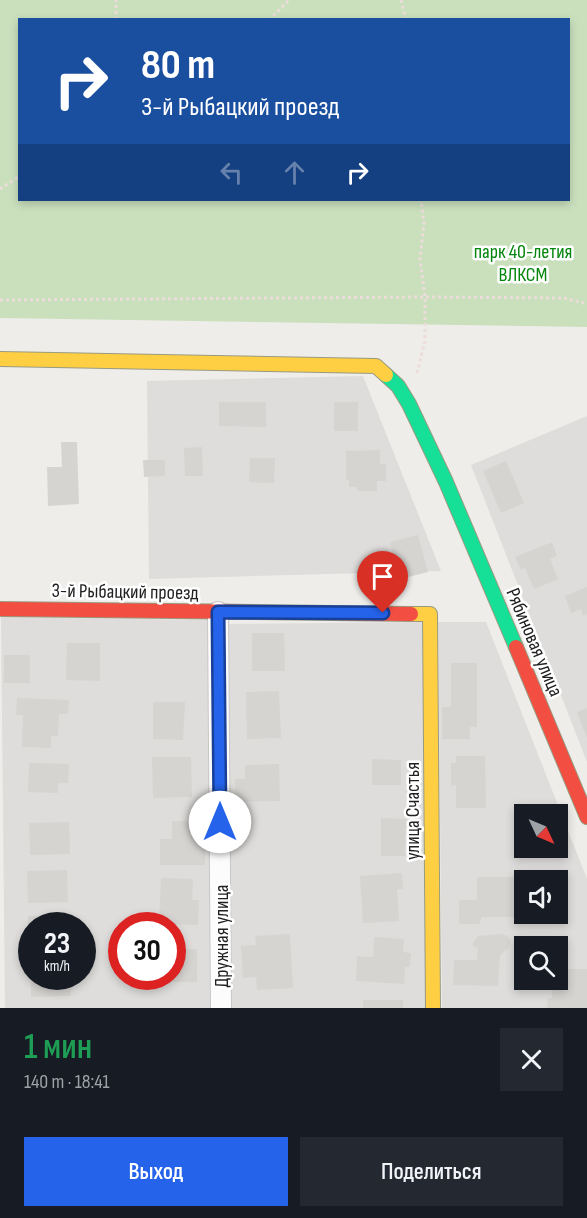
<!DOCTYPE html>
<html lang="ru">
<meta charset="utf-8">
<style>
body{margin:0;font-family:"Sofia Sans Condensed",sans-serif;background:#242831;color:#f1f3f6;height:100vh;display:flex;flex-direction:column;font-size:22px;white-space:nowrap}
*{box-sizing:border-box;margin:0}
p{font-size:20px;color:#9ea1a6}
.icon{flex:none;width:33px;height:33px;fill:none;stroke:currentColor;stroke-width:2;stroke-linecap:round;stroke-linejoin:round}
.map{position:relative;height:1008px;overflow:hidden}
.drawer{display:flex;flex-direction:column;background:#171b24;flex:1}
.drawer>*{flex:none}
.guide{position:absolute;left:18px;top:18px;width:552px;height:183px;border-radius:0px;box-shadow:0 3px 9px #0003;background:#1a4fa0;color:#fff;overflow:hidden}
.needle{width:39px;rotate:134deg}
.fabs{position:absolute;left:514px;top:804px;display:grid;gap:12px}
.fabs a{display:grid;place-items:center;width:54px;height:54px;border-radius:0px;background:#171b24;box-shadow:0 3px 9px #0003;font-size:30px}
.speed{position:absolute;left:18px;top:912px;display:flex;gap:12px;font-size:30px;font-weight:700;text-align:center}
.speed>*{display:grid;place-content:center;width:78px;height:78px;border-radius:50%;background:#171b24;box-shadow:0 3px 9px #0003;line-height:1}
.speed small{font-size:15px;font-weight:400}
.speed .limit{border:9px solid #d22;background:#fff;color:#111}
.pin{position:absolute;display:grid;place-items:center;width:51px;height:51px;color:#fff;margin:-62px -26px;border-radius:50% 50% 50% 0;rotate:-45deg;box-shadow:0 0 6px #0007}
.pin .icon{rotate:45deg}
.me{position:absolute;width:66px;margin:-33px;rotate:0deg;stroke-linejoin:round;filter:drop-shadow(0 0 4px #0008)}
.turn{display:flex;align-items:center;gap:21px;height:126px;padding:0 24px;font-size:27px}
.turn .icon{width:78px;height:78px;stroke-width:2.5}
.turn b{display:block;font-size:42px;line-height:51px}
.lanes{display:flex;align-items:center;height:57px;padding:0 24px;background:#0003;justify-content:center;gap:30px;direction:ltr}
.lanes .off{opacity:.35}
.round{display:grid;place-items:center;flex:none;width:63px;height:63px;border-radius:0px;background:#242831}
.overview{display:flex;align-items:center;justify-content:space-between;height:102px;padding:0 24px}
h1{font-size:36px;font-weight:600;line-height:45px;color:#1e9e55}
.cta{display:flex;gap:12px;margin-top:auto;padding:12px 24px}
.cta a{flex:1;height:69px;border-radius:0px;background:#2563eb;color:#fff;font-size:24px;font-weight:600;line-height:69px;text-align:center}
.cta a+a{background:#242831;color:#f1f3f6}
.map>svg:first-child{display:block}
</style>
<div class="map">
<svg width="587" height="1008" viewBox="0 0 587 1008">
<rect width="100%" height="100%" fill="#efedea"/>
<path fill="#dedddb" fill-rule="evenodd" d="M363 376 441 571 149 579 147 381Z
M587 416V762L471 465Z
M1 617 211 620V1008H5ZM32 926H82V976H32ZM122 926H172V976H122Z
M423 622 426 1008H231L228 624Z
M438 622H486L587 879V1008H442ZM525 814H558V848H525ZM525 880H558V914H525ZM525 946H558V980H525Z"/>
<path fill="#cae0bd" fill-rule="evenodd" d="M0 0H587V327L0 318ZM20 20H568V200H20Z"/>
<path fill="#d6d4d1" d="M219 402H266V427L219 426Z
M334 402H358V431H334Z
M61 442H77L79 504 48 506 47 467H62Z
M202 447 203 476H185L184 448Z
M380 450V464H386V481H377V491H357V487H349V480H346V451Z
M250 458H275L274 483 249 482Z
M143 460H165V476L144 477Z
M506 461 524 503 501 513 483 471Z
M418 535 428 572 400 579 390 542Z
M552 542 557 556 550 559 558 579 534 589 525 568 521 570 515 557Z
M587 587V614L583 616 581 609 571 613 565 596Z
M252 633H284L285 671H252Z
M67 643H100V681L66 680Z
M4 655H30V683H4Z
M451 663H477V727H470V739H442V707H451Z
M279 691 281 738 247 739 246 692Z
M17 698 69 700 68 714H59L58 736H51V748L22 747 23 715H16Z
M153 702H185L183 740 153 739Z
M587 708V738L577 712Z
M456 756H485L486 808H456V785L451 786V763H456Z
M152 757H191L192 797 153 798Z
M372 759 401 760V785H372Z
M29 763 69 764 68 783H58V793L28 792Z
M279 764 280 801 236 802 235 779H245V765Z
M381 818 406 819 405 856H381Z
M172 821H198V827H206L205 865H160V839H172Z
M69 822 70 854 30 855 29 823Z
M67 870 68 902 28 903 27 871Z
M402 873 403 889H397L399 921 363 923 360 876Z
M477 877H514V893L521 894 520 917H482L479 924H459V900H477Z
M161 878 193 879 192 900H199L198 925 159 924Z
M68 915V926H32V948H28V916Z
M290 934 293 988 257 990 256 977 243 978 241 946 256 945 255 936Z
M501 934 508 936 510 940V944L508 948 500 955 498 986 453 985 454 960H477L478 948 473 946V942L478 936Z
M374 937 404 939 403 952 411 953 410 967H405L404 984 356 981 357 956 373 957Z
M172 949H197V982H154V976H172Z
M558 969H587V1008H547L548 998H552V980H558Z
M31 976H70L71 996 31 997Z
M363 1000H403V1008H363Z"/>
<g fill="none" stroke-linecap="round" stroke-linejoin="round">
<defs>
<path id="street" d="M218 612 221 1008"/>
<path id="fast" d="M386 375 398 386 409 404 446 482 516 647"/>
<path id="slow" d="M0 359 376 366 386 375
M411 614H430L433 1008"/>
<path id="jam" d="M0 609 411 614
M516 647 587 817"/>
</defs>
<use href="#street" stroke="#c8c7c6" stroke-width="22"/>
<use href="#fast" stroke="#999a80" stroke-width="16"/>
<use href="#slow" stroke="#999a80" stroke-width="16"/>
<use href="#jam" stroke="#999a80" stroke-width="16"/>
<path stroke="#ecdcda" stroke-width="3" stroke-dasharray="3 3" stroke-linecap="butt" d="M401 0 406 20
M116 20V0
M269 20 289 0
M0 189 20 176
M0 300 425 297 564 298 587 304
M417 373 425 341V297L420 259 424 223 421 200"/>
<use href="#street" stroke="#fdfcfc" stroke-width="20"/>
<use href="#fast" stroke="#16e098" stroke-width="14"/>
<use href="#slow" stroke="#ffcf43" stroke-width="14"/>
<use href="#jam" stroke="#f24e42" stroke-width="14"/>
</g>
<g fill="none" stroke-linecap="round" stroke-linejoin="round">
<defs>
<path id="route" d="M220 822 218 612 383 613"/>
</defs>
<use href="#route" stroke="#184099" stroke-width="15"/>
<use href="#route" stroke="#2563eb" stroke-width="10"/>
</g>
<g text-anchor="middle" stroke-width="5" stroke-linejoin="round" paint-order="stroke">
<g font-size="20" fill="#03860b" stroke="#fff">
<text x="523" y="258">парк 40-летия<tspan x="523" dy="23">ВЛКСМ</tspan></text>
</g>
<g font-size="20" fill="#212121" stroke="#fff">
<text transform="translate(125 591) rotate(1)" y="7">3-й Рыбацкий проезд</text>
<text transform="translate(535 642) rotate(67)" y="7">Рябиновая улица</text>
<text transform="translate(412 811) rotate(-90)" y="7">улица Счастья</text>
<text transform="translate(221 936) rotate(-90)" y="7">Дружная улица</text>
</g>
</g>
</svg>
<div class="fabs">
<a><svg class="needle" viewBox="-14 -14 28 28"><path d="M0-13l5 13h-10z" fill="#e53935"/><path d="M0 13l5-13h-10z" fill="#9ea1a6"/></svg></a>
<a><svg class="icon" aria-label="sound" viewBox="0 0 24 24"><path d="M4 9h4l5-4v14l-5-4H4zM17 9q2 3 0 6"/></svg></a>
<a><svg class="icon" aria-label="search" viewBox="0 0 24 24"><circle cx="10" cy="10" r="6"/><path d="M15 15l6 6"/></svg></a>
</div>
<div class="speed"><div>23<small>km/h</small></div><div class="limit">30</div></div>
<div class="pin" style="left:383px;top:613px;background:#d93025"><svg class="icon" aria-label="arrive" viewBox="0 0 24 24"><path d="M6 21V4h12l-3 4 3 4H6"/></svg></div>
<svg class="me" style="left:220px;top:822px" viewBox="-20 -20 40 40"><circle r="19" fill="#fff"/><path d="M0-13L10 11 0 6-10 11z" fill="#2563eb"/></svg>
<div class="guide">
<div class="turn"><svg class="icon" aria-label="right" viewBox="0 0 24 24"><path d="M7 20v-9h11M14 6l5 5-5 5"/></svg><div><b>80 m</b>3-й Рыбацкий проезд</div></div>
<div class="lanes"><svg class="icon off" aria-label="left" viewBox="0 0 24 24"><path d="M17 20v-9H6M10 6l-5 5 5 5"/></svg><svg class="icon off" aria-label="ahead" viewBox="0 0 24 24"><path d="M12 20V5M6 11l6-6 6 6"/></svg><svg class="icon" aria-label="right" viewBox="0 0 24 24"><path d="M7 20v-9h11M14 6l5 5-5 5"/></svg></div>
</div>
</div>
<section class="drawer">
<div class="overview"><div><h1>1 мин</h1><p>140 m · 18:41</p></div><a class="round"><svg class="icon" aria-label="close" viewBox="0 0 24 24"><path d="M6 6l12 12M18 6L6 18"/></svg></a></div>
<div class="cta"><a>Выход</a><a>Поделиться</a></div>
</section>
